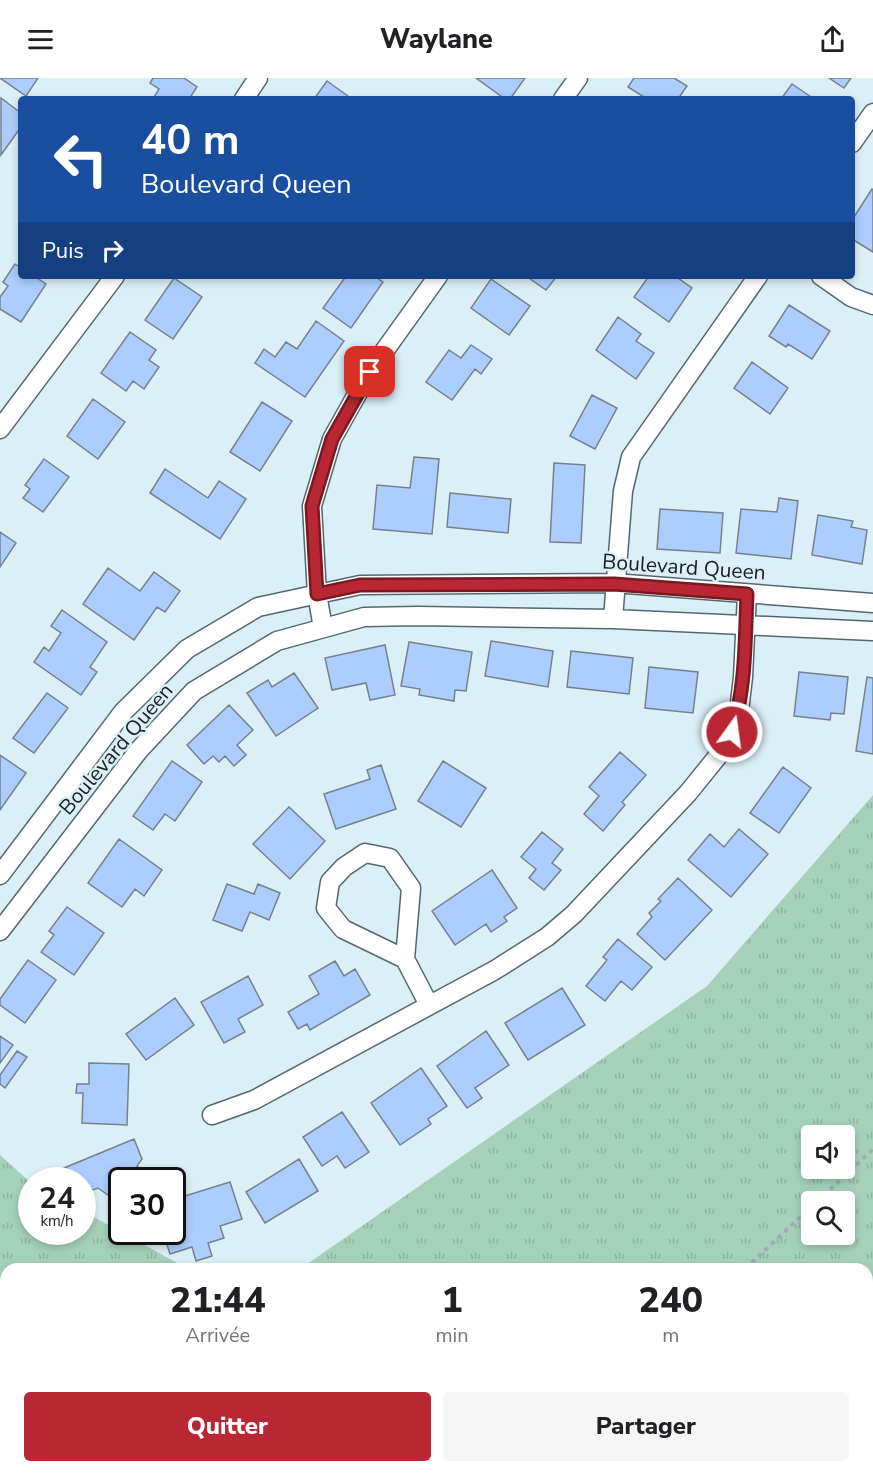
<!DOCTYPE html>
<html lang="fr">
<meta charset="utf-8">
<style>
body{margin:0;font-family:"Nunito Sans",sans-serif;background:#f6f6f6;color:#202124;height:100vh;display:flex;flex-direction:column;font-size:22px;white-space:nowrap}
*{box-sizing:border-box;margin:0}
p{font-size:20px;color:#757577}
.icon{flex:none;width:33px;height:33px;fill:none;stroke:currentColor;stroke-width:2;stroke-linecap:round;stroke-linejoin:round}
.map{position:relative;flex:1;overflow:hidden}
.details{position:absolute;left:0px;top:1185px;width:873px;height:210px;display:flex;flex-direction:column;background:#fff;border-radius:18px 18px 0 0;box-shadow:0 3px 9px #0003}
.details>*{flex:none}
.hud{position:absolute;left:18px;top:18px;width:837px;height:183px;border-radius:6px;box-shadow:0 3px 9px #0003;background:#1a4fa0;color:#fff;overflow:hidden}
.buttons{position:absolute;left:801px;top:1047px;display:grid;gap:12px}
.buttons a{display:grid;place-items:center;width:54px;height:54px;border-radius:6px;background:#fff;box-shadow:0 3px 9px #0003;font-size:30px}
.speed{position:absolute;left:18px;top:1089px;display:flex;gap:12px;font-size:30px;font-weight:700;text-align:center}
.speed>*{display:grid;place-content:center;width:78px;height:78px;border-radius:50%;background:#fff;box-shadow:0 3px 9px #0003;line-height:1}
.speed small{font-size:15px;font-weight:400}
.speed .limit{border:3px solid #111;border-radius:9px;background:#fff;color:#111}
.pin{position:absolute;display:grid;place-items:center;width:51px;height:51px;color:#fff;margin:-26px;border-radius:12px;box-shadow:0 3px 9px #0006}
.me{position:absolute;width:66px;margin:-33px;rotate:14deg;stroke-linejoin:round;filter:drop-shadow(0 0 4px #0008)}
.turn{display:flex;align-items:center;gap:21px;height:126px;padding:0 24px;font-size:27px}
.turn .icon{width:78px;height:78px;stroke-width:2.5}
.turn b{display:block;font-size:42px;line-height:51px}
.then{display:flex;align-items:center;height:57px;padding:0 24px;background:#0003;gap:12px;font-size:22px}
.eta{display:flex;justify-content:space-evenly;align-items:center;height:102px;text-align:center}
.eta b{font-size:36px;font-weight:800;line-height:42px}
.button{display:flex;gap:12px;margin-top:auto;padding:12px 24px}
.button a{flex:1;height:69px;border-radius:6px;background:#b82733;color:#fff;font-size:24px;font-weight:800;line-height:69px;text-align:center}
.button a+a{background:#f6f6f6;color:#202124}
header{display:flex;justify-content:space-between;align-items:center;height:78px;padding:0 24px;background:#fff;font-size:27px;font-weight:800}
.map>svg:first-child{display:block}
</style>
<header><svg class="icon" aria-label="menu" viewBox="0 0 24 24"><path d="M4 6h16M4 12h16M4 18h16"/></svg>Waylane<svg class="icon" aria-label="share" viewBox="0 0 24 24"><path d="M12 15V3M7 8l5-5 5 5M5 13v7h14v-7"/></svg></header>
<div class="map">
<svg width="873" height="1395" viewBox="0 0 873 1395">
<defs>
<pattern id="grass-tufts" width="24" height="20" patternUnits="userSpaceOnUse" patternTransform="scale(1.5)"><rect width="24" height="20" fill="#a5d1ba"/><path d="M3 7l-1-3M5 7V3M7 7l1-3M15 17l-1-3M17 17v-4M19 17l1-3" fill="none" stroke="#8db3a0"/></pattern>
</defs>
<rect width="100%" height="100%" fill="#dbeff7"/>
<path fill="url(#grass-tufts)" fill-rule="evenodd" d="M873 717V1395H0V1077L31 1105 32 1154H82L83 1133 188 1191H6V1389H867V1191H300L707 908ZM812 1058H844V1090H812ZM812 1124H844V1156H812Z"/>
<path fill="#accefe" stroke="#77818e" stroke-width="1.5" d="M0 0H38L26 18Z
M153 0H184L197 9 189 21H153L159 11 150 5Z
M476 0H525L510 21H505Z
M634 0H674L687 8 678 21H647L628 9Z
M829 0H851L844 10Z
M327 3 352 21H314Z
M792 6 814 21H781Z
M1 20 21 35V49L1 77Z
M872 111 873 112V174L852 161V142Z
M15 186 21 190V198H34L46 206 21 244 0 231V219L8 208 3 204Z
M339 198H374L383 204 351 250 323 230 344 201Z
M526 198H557L546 212Z
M649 198H675L692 210 669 244 634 219Z
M174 200 202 219 173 261 145 242Z
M491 201 530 228 509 257 471 230Z
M789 227 830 253 812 281 788 266 786 269 769 258Z
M618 239 641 256 636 263 654 275 636 301 596 272Z
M316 243 344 263 305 319 255 285 264 271 275 279 286 264 297 271Z
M130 254 156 272 149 282 159 289 144 311 133 303 126 313 101 295Z
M471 267 492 281 481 296 475 291 452 322 426 304 449 272 461 280Z
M752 284 788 310 770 336 734 310Z
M592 317 617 330 595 371 570 358Z
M93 321 125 344 98 381 67 358Z
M262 324 292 343 260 393 230 374Z
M414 379 439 381 432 456 373 451 377 407 410 410Z
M44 381 69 399 43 434 23 420 30 411 25 407Z
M554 385 585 387 581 465 550 464Z
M165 391 208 420 219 403 246 421 220 461 150 415Z
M450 415 511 421 508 455 447 449Z
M779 420 798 423 791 481 736 475 741 431 777 434Z
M660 431 723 435 720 475 657 471Z
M818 437 853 443 851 449 867 452 862 486 812 477Z
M0 454 16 465 0 489Z
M108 490 140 513 154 494 180 513 165 534 157 529 134 562 83 526Z
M62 532 107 564 90 589 97 594 81 617 34 584 44 569 49 573 61 555 51 548Z
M491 563 553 573 548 609 485 598Z
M409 564 472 574 466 613 455 612 454 623 419 617 420 611 401 608Z
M385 567 395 617 370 622 366 605 332 612 325 580Z
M571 573 633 580 629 616 567 609Z
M649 589 698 594 693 635 645 630Z
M799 594 848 599 844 636 831 635 830 642 794 638Z
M294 595 318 630 276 658 247 615 268 602 272 609Z
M867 599 873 600V676L856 673Z
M47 615 68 630 34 675 13 660Z
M229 627 253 652 237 667 246 677 234 688 225 678 219 684 213 678 204 686 187 667Z
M620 674 646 697 622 724 625 727 603 753 584 736 599 718 589 709Z
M0 677 26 695 0 732Z
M172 683 202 704 175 743 165 736 153 752 133 738Z
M443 683 486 710 461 749 418 723Z
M381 687 396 731 336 751 324 716 370 701 367 692Z
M783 689 811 710 779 755 750 735Z
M289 729 325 763 290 801 253 766Z
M739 751 768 776 731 819 688 782 710 756 724 769Z
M542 754 563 771 552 785 561 792 544 812 529 800 536 791 521 779Z
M119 761 162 792 144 818 135 811 122 829 88 805Z
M492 792 517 830 504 839 507 843 491 854 486 846 455 867 432 833Z
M678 800 712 832 665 882 637 856 652 839 649 835 661 823 658 821Z
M227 806 254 816 258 806 280 815 269 842 250 834 242 853 213 842Z
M67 829 104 855 74 897 41 874 54 857 49 853Z
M618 861 652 889 632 912 621 903 605 923 586 908 607 882 603 879Z
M28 882 56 902 25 945 0 927V921Z
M335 883 344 898 355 891 370 917 310 952 307 946 298 951 288 934 319 916 309 898Z
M248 898 263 927 238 941 245 954 224 965 201 924Z
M562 910 585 947 528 982 505 945Z
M175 920 194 947 146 982 126 956Z
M486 953 509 987 475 1010 482 1020 467 1030 437 988Z
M0 958 13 967 0 985Z
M17 973 27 979 5 1010 0 1006V997Z
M89 985 129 986 127 1047 82 1045 83 1015H76L77 1006H89Z
M421 990 447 1028 428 1041 431 1046 400 1067 371 1025Z
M342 1034 369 1074 345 1090 337 1078 322 1088 303 1059Z
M134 1061 142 1081 137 1088 146 1095 151 1102H122V1127L98 1110 82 1116V1102H69L64 1090Z
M299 1081 318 1113 265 1145 246 1114Z
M230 1104 242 1141 220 1148 224 1160 208 1165 212 1178 196 1183 192 1169 170 1176 163 1154H172V1122Z"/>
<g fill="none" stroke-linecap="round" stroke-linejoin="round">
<defs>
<path id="street" d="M244 21 258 0
M563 21 578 0
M852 65 873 35
M821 198 851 219 873 227
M0 351 115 198
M613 541 623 413 631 379 758 198
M323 550 317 516 312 428 332 361 370 293 438 198
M0 797 123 634 187 571 258 529 360 507 614 505 873 525
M0 853 139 672 194 613 277 563 364 539 418 538 613 541 873 553
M405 881 343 851 326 830 330 804 344 789 365 775 390 780 411 810 405 881 429 927
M212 1037 254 1022 495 892 547 859 574 836 688 715 726 668 739 633 743 599 747 516"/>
</defs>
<use href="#street" stroke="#55676e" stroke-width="21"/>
<path stroke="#9eadb4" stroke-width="4" stroke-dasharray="4.5 4.5" stroke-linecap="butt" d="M817 1124 873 1071
M745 1191 812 1128
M0 1217 6 1216
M125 1395 127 1389
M592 1395 595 1389"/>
<use href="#street" stroke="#fff" stroke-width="18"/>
</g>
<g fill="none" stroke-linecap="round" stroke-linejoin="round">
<defs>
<path id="route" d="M370 294 332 361 312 428 317 516 360 507 614 506 747 516C745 562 746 610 732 654"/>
</defs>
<use href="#route" stroke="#781921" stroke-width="15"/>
<use href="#route" stroke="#b82733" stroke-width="10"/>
</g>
<g text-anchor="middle" stroke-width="5" stroke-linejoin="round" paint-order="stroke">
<g font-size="21" fill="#192023" stroke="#dbeff7">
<text transform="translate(684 489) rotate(4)" y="7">Boulevard Queen</text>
<text transform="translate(116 671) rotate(-50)" y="7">Boulevard Queen</text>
</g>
</g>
</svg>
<div class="buttons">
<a><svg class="icon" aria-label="sound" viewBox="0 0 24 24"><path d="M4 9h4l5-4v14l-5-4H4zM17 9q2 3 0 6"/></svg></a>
<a><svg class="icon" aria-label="search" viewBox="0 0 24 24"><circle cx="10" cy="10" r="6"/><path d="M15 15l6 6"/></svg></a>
</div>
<div class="speed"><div>24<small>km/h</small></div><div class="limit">30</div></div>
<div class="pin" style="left:370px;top:294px;background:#d93025"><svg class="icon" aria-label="arrive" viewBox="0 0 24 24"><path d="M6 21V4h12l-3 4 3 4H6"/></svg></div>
<svg class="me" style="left:732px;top:654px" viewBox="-20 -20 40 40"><circle r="17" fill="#b82733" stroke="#fff" stroke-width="3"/><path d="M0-11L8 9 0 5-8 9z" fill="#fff"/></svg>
<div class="hud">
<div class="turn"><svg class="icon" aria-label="left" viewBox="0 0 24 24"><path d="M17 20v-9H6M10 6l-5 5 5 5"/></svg><div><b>40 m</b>Boulevard Queen</div></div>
<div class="then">Puis<svg class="icon" aria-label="right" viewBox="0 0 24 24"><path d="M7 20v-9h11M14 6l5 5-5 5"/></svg></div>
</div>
<section class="details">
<div class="eta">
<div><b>21:44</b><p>Arrivée</p></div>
<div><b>1</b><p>min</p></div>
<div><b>240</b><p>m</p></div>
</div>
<div class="button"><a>Quitter</a><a>Partager</a></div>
</section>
</div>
